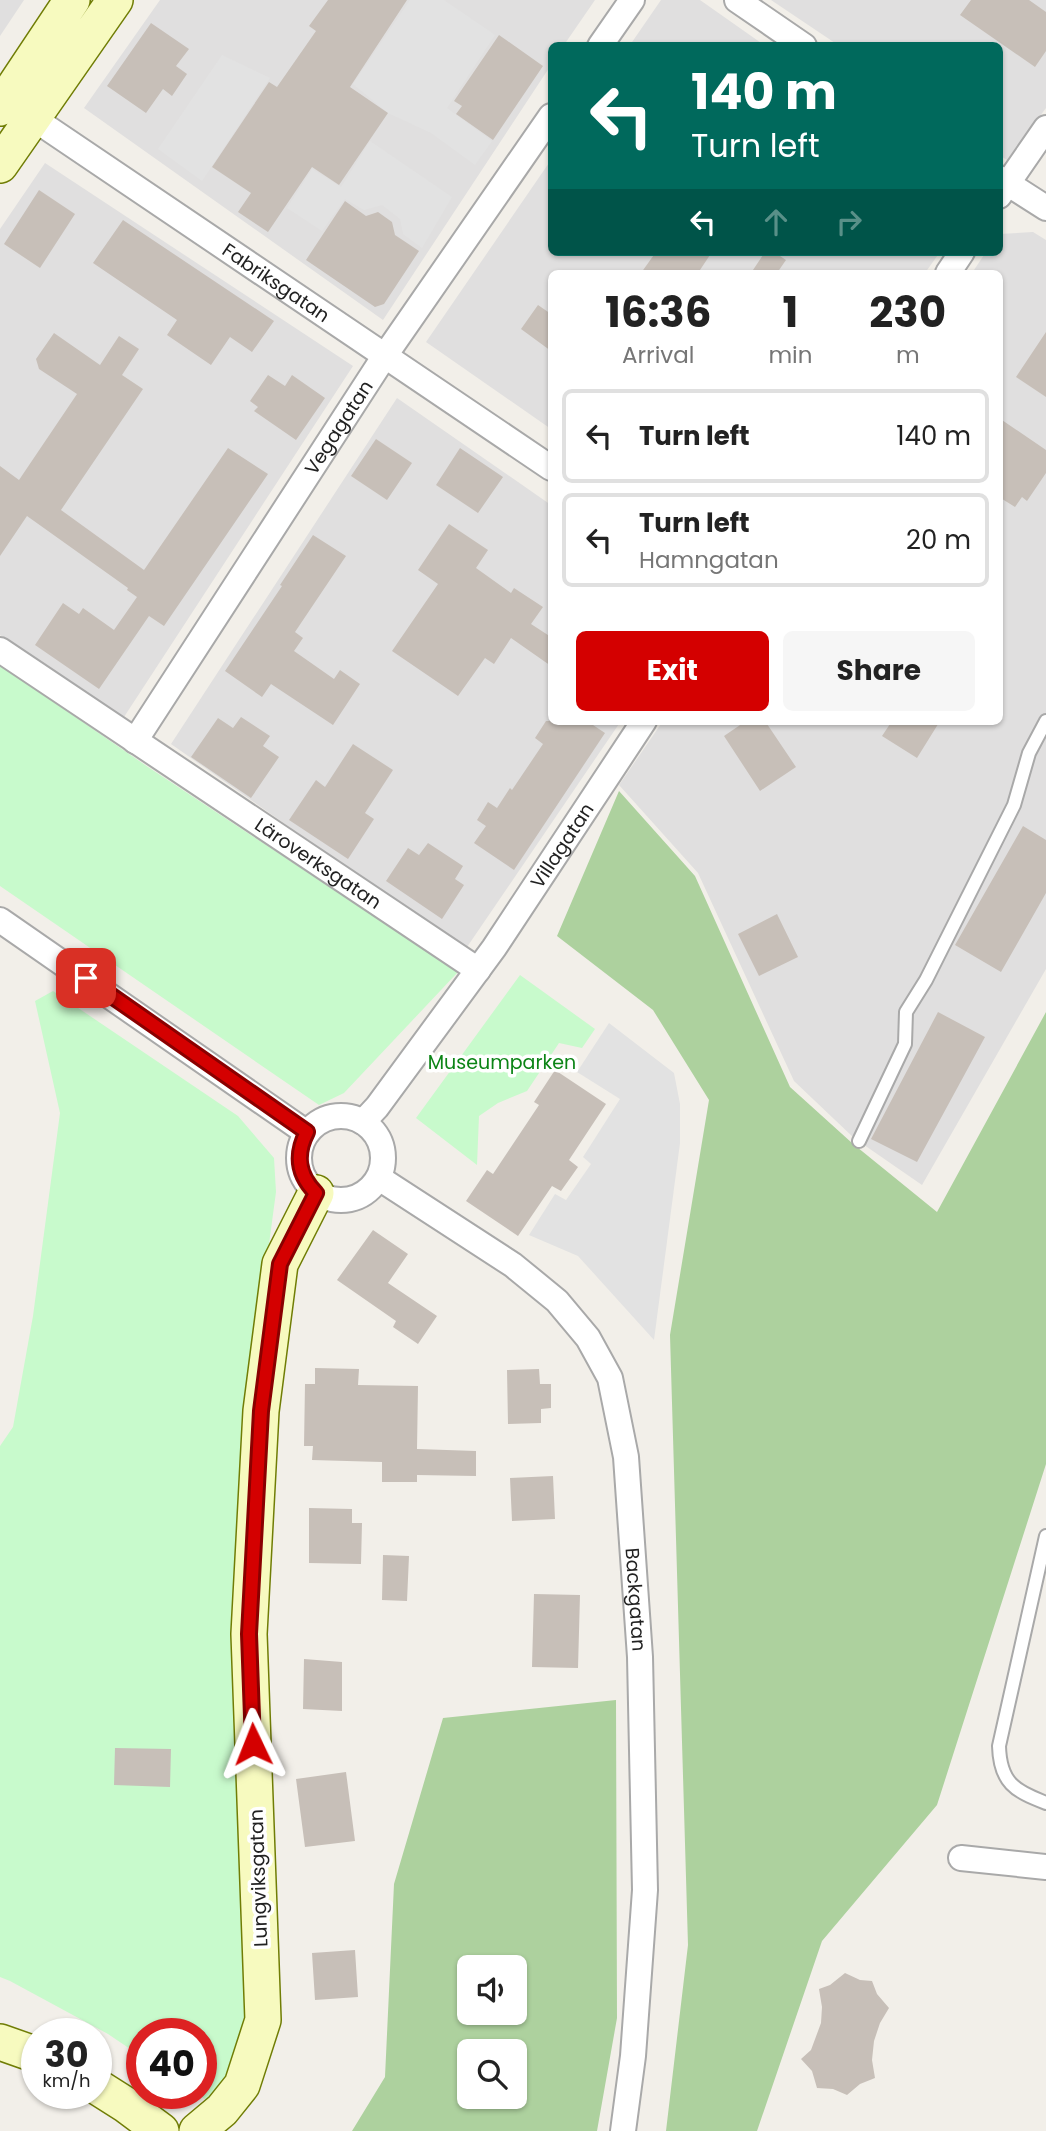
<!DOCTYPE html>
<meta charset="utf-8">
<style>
body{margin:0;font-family:Poppins,sans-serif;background:#f6f6f6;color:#222;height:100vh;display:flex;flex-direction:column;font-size:26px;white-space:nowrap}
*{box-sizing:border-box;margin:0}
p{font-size:23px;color:#767676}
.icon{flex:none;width:38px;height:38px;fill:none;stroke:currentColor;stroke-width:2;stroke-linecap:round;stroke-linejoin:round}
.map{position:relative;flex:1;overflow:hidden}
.sheet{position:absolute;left:548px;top:270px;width:455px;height:455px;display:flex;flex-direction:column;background:#fff;border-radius:10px;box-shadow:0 2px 5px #0004}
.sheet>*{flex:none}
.banner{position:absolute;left:548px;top:42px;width:455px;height:214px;border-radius:10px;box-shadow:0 2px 5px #0004;background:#00695c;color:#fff;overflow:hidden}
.controls{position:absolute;left:457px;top:1955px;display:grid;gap:14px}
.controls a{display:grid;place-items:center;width:70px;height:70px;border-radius:10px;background:#fff;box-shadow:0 2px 5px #0004;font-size:35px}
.speed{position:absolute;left:21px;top:2018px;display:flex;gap:14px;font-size:35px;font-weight:700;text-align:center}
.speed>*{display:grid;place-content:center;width:91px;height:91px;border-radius:50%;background:#fff;box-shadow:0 2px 5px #0004;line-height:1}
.speed small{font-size:18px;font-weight:400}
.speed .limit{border:10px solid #d22;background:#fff;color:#111}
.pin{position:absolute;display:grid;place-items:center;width:60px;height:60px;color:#fff;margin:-30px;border-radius:14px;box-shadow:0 4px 10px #0006}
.me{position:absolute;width:77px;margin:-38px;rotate:358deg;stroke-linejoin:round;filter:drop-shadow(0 0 5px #0008)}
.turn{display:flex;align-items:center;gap:24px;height:147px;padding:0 28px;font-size:32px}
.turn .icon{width:91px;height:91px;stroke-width:2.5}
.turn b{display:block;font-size:49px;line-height:60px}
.lanes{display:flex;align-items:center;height:66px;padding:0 28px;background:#0003;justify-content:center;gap:35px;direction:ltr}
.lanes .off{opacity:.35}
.eta{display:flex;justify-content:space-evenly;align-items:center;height:119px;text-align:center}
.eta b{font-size:42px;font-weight:700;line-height:49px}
.primary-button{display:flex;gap:14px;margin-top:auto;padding:14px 28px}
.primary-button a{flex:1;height:80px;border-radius:10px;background:#d40000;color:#fff;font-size:28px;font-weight:700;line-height:80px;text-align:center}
.primary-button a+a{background:#f6f6f6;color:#222}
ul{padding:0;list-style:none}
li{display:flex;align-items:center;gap:21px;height:94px;margin:0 14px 10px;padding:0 14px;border:4px solid #e0e0e0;border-radius:10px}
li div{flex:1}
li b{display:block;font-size:26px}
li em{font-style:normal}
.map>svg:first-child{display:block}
</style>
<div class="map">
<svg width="1046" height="2131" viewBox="0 0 1046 2131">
<rect width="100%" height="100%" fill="#f2efe9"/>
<path fill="#e0dfdf" d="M0 0H24L0 36Z
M160 0H595L564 45 551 46V65L383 320 84 108Z
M661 0H700L764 45H630Z
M771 0H1046V108L1007 160 999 155V46L838 45Z
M551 160V252H940L925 273H551V429L426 342Z
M45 163 353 366 124 717 0 635V229Z
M1033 232 1046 240V969L922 1185 854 1138 794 1081 698 873 619 785 663 721H999V273H972L986 252H999V234Z
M397 398 551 505V721H621L465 950 171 744Z"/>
<path fill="#add19e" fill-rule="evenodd" d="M619 791 695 876 790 1087 852 1143 937 1212 1046 1012V1464L937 1805 822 1941 757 2131H666L688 1945 670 1335 709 1100 653 1010 557 936Z
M616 1700 617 2018 597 2131H352L385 2077 394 1884 443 1718ZM469 1967H514V2012H469ZM469 2051H514V2096H469Z"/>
<path fill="#c8facc" d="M0 665 148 767 458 972 344 1093 319 1105 0 886Z
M520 975 595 1029 582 1048 559 1043 527 1091 498 1103 479 1116 477 1165 416 1118Z
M53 991 238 1116 274 1158 276 1192 267 1259 252 1339 240 1500 255 2018 213 2105 196 2093H201V2034H142V2057L108 2034 10 1981 0 1977V1446L13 1427 33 1316 60 1113 35 1001Z"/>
<path fill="#e2e2e2" d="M410 0H444L495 35 447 108 492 141 475 165 431 133 388 113 353 84Z
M222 55 270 78 202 181 158 149Z
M370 141 452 197 422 248 403 234 400 219 382 205 364 210 345 199 322 231 287 208 312 169 341 187Z
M609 1023 674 1073 680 1104V1143L654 1340 578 1256 529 1235 555 1194 566 1200 591 1164 583 1157 620 1099 577 1072Z"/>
<path fill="#c7bfb8" d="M328 0H407L350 87 388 113 339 185 312 167 268 232 238 212 251 193 212 167 269 82 277 87 316 31 309 26Z
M971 0H1029L1046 12V51L1035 67 960 15Z
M151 23 189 49 176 66 187 74 172 96 163 89 146 113 107 86Z
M499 35 543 66 493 140 456 114 462 106 454 101Z
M39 190 75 214 40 268 4 244Z
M345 201 366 216 378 212 392 222 395 235 419 251 384 304 375 307 306 260Z
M123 220 274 321 252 352 230 337 211 365 167 335 177 320 93 263Z
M656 252H712L698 273H641Z
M765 252H774L786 260 777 273H751Z
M538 305 551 314V351L521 329Z
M1046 332V397L1016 377Z
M54 333 100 365 119 336 139 349 122 375 143 389 61 510 144 570 228 448 268 474 164 626 149 616 99 689 35 645 63 603 79 614 83 608 114 630 137 597 127 590 128 588 27 516 0 556V466L19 480 77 394 39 369 36 359Z
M268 375 285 386 292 375 325 398 296 440 254 411 258 407 250 401Z
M999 418 1046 450V473L1027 501 1022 497 1015 507 999 497Z
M376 439 412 463 387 500 351 476Z
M460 448 503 477 478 513 436 485Z
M449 524 488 550 476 568 511 593 514 588 543 607 531 624 551 637V666L511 638 494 664 485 658 458 696 392 651 438 584 418 570Z
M313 535 346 556 295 632 303 638 294 651 334 679 340 670 360 684 333 725 271 684 262 697 225 671 282 586 280 585Z
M241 717 270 736 263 746 279 757 251 798 191 757 218 718 233 728Z
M546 721H587L605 733 514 870 474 843 486 826 477 820 488 802 497 808 510 788 512 790 543 744 535 738Z
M746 721H765L796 767 760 791 724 736Z
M892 721H940L917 758 882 736Z
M353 744 393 770 365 813 374 819 348 859 289 820 316 780 325 787Z
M1023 826 1046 840V893L1001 972 955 945Z
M428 843 463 866 455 879 464 885 442 919 386 881 408 848 419 855Z
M777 914 798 957 759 976 738 934Z
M938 1012 985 1037 917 1162 871 1139Z
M555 1070 606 1104 569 1160 578 1167 561 1191 552 1186 518 1236 466 1201 487 1170 493 1174 539 1105 534 1102Z
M373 1230 408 1254 388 1283 437 1316 418 1344 393 1327 396 1321 337 1280Z
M315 1368 359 1369 358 1385 418 1386 417 1449 476 1451V1476L417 1475V1482H382V1462L312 1460 313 1446H304L305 1384H315Z
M539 1369 540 1384H551V1408L541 1409V1423L508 1424 507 1370Z
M553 1476 555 1519 512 1521 510 1478Z
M309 1508 352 1509V1523H362L361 1564 309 1563Z
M383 1555 409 1556 407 1601 382 1600Z
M534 1594 580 1595 578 1668 532 1667Z
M304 1659 342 1662V1711L303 1709Z
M115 1748 171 1749 170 1787 114 1785Z
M346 1772 355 1841 305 1847 296 1779Z
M355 1950 358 1997 315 2000 312 1953Z
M845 1973 860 1980 872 1981 877 1994 889 2008 880 2023 874 2041 872 2060 875 2078 860 2084 847 2095 833 2089 817 2088 812 2071 801 2059 811 2050 821 2023 822 2007 819 1989 830 1985Z"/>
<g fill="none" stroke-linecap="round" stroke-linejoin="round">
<defs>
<path id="lane" d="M859 1141 905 1044 906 1012 926 980 1014 805 1029 753 1046 721
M1046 1536 999 1746C1000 1783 1015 1791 1046 1803"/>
<g id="street">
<path d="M737 0 804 46"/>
<path d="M600 46 632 0"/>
<path id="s1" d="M21 110 551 468"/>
<path d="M999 178 1046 208"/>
<path d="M999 196 1046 128"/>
<path d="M948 273 962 252"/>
<path id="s2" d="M0 650 478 970"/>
<path id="s3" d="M135 741 384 357 551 116"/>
<path d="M0 920 307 1133"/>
<circle cx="341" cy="1158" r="42"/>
<path id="s4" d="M363 1122 377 1107 494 948 644 721"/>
<path id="s5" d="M379 1178 513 1265 557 1301 588 1338 610 1378 626 1457 640 1657 645 1890 633 2056 623 2131"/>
<path d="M961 1858 1046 1867"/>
</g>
<path id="secondary" d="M0 108 72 0
M0 165 115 0
M0 2042 37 2055
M96 2086 126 2105 161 2131
M197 2131 222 2110 242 2085 263 2020 249 1634 261 1411 280 1264 316 1193"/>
</defs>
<use href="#lane" stroke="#a9a9a9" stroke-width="16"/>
<use href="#street" stroke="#a9a9a9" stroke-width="28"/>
<use href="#secondary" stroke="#707d05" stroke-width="38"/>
<use href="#lane" stroke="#fff" stroke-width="12"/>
<use href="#street" stroke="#fff" stroke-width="24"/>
<use href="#secondary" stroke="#f7fabf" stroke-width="35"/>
</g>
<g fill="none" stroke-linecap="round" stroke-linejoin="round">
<defs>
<path id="route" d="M86 978 307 1132C295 1155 298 1175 316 1193L280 1264 261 1411 249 1634 253 1744"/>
</defs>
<use href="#route" stroke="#8a0000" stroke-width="18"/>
<use href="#route" stroke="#d40000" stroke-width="12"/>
</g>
<g text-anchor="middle" stroke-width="7" stroke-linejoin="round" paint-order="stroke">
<g font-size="19" fill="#222" stroke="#fff">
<text dy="7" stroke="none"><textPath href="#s1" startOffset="308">Fabriksgatan</textPath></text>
<text dy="7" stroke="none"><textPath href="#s3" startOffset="374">Vegagatan</textPath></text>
<text dy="7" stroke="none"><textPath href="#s4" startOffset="341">Villagatan</textPath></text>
<text dy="7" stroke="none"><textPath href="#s2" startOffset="383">Läroverksgatan</textPath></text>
<text dy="7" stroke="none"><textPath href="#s5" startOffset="534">Backgatan</textPath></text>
<text transform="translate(258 1878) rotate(-92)" y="7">Lungviksgatan</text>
</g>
<g font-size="19" fill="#0c8416" stroke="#fff">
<text x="502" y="1069">Museumparken</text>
</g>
</g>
</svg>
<div class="controls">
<a><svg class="icon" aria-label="sound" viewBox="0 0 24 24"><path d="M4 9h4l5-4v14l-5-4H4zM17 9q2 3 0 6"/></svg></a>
<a><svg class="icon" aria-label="search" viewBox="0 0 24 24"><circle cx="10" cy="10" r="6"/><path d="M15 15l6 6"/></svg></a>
</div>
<div class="speed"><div>30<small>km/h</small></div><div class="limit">40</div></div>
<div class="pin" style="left:86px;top:978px;background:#d93025"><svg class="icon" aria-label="arrive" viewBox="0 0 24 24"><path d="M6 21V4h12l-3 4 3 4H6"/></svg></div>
<svg class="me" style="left:253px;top:1744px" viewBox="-20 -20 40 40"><path d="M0-17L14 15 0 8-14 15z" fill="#d40000" stroke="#fff" stroke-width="4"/></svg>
<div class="banner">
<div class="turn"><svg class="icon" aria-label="left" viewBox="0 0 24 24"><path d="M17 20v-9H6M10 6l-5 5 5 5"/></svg><div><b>140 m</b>Turn left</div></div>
<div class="lanes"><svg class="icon" aria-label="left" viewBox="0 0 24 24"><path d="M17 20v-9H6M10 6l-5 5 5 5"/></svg><svg class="icon off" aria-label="ahead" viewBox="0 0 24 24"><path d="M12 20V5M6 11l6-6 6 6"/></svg><svg class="icon off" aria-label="right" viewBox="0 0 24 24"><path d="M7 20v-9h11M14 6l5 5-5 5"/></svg></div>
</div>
<section class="sheet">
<div class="eta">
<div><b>16:36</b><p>Arrival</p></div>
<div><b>1</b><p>min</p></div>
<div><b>230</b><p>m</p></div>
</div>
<ul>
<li><svg class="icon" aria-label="left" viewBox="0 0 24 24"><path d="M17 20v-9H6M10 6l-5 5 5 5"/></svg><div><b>Turn left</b></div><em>140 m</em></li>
<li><svg class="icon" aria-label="left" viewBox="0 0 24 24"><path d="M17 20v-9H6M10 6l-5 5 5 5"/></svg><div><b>Turn left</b><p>Hamngatan</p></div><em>20 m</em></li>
</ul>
<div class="primary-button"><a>Exit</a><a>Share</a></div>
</section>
</div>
